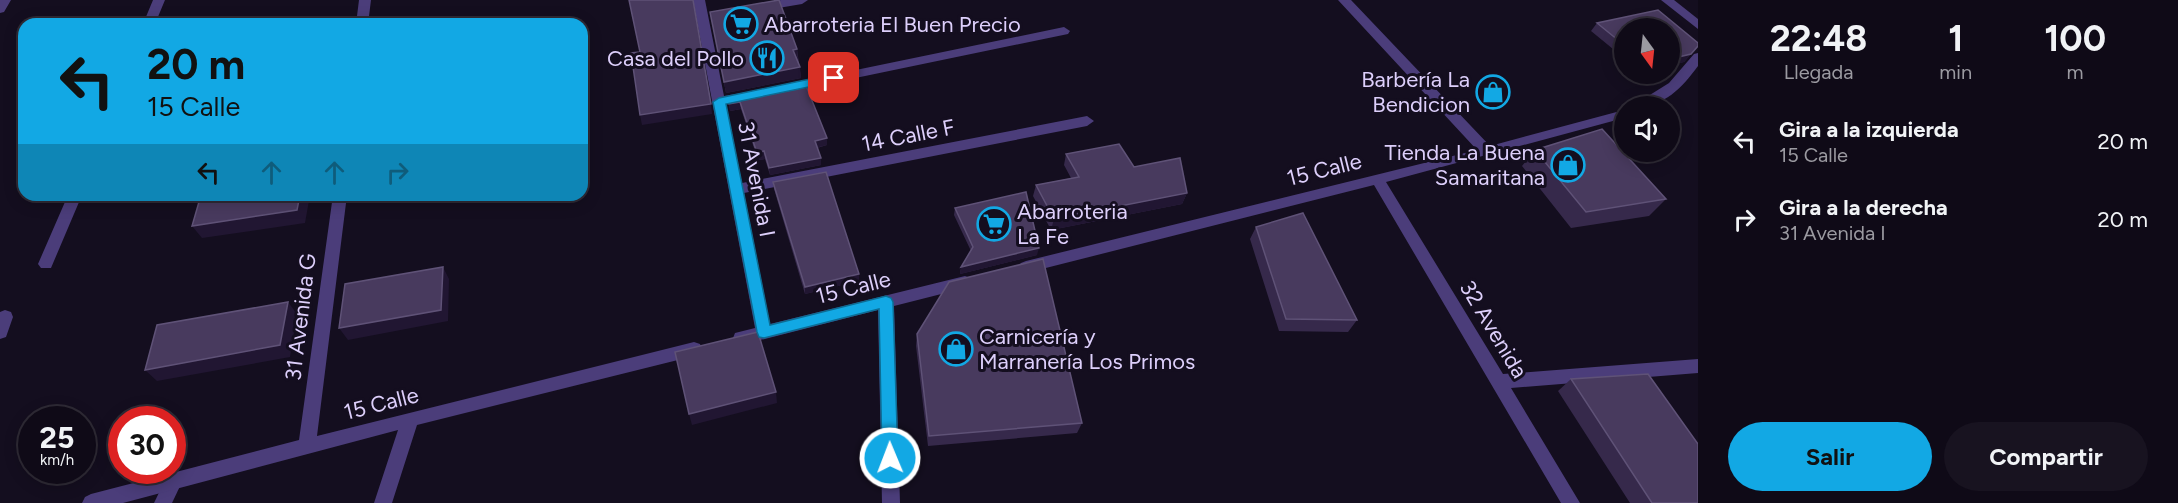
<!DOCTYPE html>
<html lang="es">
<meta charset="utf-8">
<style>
body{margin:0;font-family:Figtree,sans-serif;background:#181320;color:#f1f3f6;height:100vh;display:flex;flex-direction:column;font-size:22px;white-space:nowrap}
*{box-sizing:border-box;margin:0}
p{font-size:20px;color:#9b9aa1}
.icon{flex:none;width:33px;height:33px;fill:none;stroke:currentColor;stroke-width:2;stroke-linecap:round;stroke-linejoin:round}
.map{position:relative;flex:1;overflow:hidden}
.sheet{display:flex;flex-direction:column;background:#0f0a17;width:480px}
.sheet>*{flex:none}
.top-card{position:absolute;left:18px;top:18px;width:570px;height:183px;border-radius:18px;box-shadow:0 3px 15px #0003,0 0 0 2px #2f2b36;background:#12a8e4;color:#111;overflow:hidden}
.needle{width:39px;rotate:165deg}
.tools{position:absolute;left:1614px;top:18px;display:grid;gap:12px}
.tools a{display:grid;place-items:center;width:66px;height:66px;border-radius:50%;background:#0f0a17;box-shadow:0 3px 15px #0003,0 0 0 2px #2f2b36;font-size:30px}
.speed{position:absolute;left:18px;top:406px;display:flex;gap:12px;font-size:30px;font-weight:700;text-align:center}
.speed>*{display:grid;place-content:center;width:78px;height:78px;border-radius:50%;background:#0f0a17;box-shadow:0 3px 15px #0003,0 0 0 2px #2f2b36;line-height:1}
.speed small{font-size:15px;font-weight:400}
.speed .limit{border:9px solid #d22;background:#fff;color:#111}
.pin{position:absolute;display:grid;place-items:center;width:51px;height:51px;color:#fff;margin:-26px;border-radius:12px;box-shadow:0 3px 9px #0006}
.me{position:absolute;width:66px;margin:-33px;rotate:359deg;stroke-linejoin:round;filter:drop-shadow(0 0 4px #0008)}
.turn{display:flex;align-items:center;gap:21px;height:126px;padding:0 30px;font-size:27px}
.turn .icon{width:78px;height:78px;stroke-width:2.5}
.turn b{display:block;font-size:42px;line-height:51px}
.lanes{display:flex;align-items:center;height:57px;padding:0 30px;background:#0003;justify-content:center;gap:30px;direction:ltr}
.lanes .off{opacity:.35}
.eta{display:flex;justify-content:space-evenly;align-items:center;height:102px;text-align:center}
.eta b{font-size:36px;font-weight:700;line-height:42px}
.action{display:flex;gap:12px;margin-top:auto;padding:12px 30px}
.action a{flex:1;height:69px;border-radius:36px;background:#12a8e4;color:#111;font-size:24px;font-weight:700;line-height:69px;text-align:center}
.action a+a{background:#181320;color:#f1f3f6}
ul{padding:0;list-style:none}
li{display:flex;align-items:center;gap:18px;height:78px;padding:0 30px}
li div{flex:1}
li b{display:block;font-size:22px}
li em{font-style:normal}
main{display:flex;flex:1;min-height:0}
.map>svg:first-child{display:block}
</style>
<main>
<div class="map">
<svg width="1698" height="503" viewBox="0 0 1698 503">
<rect width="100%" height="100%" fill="#140e1f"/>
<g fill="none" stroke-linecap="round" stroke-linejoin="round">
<path fill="#4b3d7a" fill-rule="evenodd" d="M0 0H11L4 12 0 13Z
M5 310 11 312 13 317 6 337 0 339V312Z"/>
<path fill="#4b3d7a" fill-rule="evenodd" d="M173 474 179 476 182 482 172 503H154L167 476Z"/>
<path fill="#4b3d7a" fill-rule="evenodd" d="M153 0H165L155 24H143Z
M359 0H371L368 24H356Z
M693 0H705L724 96 747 92 753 96 752 99 726 104 742 183 1087 116 1094 121 1087 126 744 193 770 324 965 276 970 278 973 282 970 286 965 288 894 306 900 503H882L878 310 741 345 735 343 733 338 735 333 755 328Z
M781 0H808L802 4 761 11 755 7 757 4Z
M1338 0H1351L1490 146 1624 110V118L1386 182 1503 374 1698 359V373L1511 388 1580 503H1561L1374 185 1026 273 1021 271 1018 267 1021 263 1026 261 1477 150Z
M1661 0H1674L1698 19V29Z
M1064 27 1070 31 1068 34 788 92 782 88 788 84Z
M1698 53V66C1681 89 1665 106 1636 106L1637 103 1669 83 1694 54Z
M68 195H82L51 268H41L38 264Z
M333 195H347L317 436 694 342 700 344 702 349 700 354 694 356 417 425 392 503H374L398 430 123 503H82L85 497 91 494 299 440Z"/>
</g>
<path fill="#36294b" d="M1658 10 1698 43V46L1684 62 1670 65V28H1624V58L1591 31 1597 23Z
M710 12 797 49 801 78 726 93Z
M805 83 827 145 817 148 821 158V165L770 175 765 159 758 160 741 109 730 111 728 98Z
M1535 150 1666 199 1649 216 1571 228 1522 166Z
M1066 154 1134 167 1187 193 1182 204 1051 230 1033 196 1036 185 1071 178 1064 165Z
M773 182 859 281 805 294 774 189Z
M955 208 1037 255 960 274 961 267 971 251 954 215Z
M1256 227 1357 320 1348 332 1279 331 1250 239Z
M917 334 1082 423 1077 433 928 446 916 346Z
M1571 379 1698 503H1630L1558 391Z"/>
<path fill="#211632" d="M797 49 798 60 793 50Z
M1691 54 1684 62 1670 65V59Z
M800 67 801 78 726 93 724 82Z
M740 102 741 109 730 111 729 104Z
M711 104 712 114 642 125 640 115Z
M827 138V145L815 148V141Z
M764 151 765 159 758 160 757 153Z
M821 158V165L770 175 769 168Z
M1187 193 1182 204 1051 230 1054 219Z
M300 195H310L305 223 202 238 192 226Z
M1039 248 1037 255 960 274 961 267Z
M443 267 449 279 448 321 348 340 339 328Z
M859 274V281L805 294V287Z
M288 302 297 314 290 357 157 381 145 370Z
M776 392 777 403 692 425 689 414Z"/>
<path fill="#483a5e" stroke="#5f5277" stroke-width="1.5" d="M629 0H693L711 104 640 115 631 53 640 52Z
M779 0 797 49 793 50 800 67 724 82 710 12Z
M1658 10 1698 43V46L1691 54 1670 59V28H1624V45L1597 23Z
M805 83 827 138 815 141 821 158 769 168 764 151 757 153 740 102 729 104 728 98Z
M1602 129 1666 199 1586 212 1535 150Z
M1119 144 1134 167 1180 158 1187 193 1054 219 1036 185 1079 177 1066 154Z
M826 172 859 274 805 287 773 182Z
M1026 192 1039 248 961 267 973 247 955 208Z
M201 195H300L297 210 192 226Z
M1303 213 1357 320 1286 319 1256 227Z
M1043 259 1082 423 929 436 917 334 949 282Z
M443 267 441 310 339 328 345 284Z
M288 302 280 345 145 370 157 325Z
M758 332 776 392 689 414 675 352Z
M1648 374 1698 444V503H1652L1571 379Z"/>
<path fill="#12a8e4" stroke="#0c6d94" stroke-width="1.5" d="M834 74 838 75V81L726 104 770 325 886 296 891 298 893 302 898 458 895 464 890 466 884 464 882 458 879 309 764 338 759 337 757 332 713 102 719 98Z"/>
<defs>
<symbol id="supermarket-ring" viewBox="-11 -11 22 22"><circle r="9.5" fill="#140e1f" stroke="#12a8e4" stroke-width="1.5"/><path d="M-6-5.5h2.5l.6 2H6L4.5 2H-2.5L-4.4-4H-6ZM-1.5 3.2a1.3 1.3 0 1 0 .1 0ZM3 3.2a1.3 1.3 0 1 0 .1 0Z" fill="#12a8e4"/></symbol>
<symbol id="restaurant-ring" viewBox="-11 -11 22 22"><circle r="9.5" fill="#140e1f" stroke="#12a8e4" stroke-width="1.5"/><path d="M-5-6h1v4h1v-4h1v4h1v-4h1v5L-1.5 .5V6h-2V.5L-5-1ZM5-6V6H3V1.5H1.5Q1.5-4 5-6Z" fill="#12a8e4"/></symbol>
<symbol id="shop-ring" viewBox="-11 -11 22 22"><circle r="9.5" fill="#140e1f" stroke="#12a8e4" stroke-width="1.5"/><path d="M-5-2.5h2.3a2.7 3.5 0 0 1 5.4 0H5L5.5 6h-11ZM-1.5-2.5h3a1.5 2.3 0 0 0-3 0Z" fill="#12a8e4"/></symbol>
</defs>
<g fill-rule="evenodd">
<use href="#supermarket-ring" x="722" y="5" width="38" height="38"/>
<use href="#restaurant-ring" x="748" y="39" width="38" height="38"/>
<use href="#shop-ring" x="1474" y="73" width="38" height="38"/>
<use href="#shop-ring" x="1549" y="146" width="38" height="38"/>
<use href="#supermarket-ring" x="975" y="205" width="38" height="38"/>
<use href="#shop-ring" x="937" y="330" width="38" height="38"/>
</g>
<g text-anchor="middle" stroke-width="6" stroke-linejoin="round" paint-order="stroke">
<g font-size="22" fill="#ddcffb" stroke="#140e1f" text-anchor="start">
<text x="764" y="32">Abarroteria El Buen Precio</text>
<text x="744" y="66" text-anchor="end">Casa del Pollo</text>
<text x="1470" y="87" text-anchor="end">Barbería La<tspan x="1470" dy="25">Bendicion</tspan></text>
<text x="1545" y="160" text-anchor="end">Tienda La Buena<tspan x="1545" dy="25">Samaritana</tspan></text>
<text x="1017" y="219">Abarroteria<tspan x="1017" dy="25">La Fe</tspan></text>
<text x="979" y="344">Carnicería y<tspan x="979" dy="25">Marranería Los Primos</tspan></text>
</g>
<g font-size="22" fill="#ddcffb" stroke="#140e1f">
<text transform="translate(908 135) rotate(-11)" y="8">14 Calle F</text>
<text transform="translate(1324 169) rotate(-14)" y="8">15 Calle</text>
<text transform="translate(757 179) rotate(79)" y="8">31 Avenida I</text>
<text transform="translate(853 287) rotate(-14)" y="8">15 Calle</text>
<text transform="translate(300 317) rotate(-83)" y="8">31 Avenida G</text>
<text transform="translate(1494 329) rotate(59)" y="8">32 Avenida</text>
<text transform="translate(381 403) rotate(-14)" y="8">15 Calle</text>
</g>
</g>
</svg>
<div class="tools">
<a><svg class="needle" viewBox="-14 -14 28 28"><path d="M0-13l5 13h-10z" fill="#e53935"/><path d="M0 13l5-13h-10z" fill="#9b9aa1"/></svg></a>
<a><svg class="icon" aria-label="sound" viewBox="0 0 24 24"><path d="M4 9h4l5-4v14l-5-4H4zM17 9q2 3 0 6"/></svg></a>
</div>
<div class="speed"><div>25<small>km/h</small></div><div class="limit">30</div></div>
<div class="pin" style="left:834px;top:78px;background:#d93025"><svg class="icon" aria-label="arrive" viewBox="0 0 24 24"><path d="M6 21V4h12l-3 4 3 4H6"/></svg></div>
<svg class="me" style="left:890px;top:458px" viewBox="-20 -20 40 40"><circle r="17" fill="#12a8e4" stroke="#fff" stroke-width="3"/><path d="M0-11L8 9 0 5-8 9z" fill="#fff"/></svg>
<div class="top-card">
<div class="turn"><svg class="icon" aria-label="left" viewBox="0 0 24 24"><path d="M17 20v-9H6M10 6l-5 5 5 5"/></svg><div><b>20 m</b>15 Calle</div></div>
<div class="lanes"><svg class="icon" aria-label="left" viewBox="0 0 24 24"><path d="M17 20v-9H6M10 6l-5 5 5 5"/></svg><svg class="icon off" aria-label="ahead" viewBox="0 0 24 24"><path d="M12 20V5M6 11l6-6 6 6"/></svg><svg class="icon off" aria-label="ahead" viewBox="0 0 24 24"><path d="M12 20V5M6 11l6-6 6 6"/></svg><svg class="icon off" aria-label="right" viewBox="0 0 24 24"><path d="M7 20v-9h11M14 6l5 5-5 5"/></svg></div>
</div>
</div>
<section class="sheet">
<div class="eta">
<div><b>22:48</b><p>Llegada</p></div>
<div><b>1</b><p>min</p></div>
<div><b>100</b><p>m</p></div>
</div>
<ul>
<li><svg class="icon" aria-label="left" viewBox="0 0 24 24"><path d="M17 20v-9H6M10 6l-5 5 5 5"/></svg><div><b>Gira a la izquierda</b><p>15 Calle</p></div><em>20 m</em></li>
<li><svg class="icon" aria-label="right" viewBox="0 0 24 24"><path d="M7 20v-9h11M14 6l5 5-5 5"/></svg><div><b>Gira a la derecha</b><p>31 Avenida I</p></div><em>20 m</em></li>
</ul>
<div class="action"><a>Salir</a><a>Compartir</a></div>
</section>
</main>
